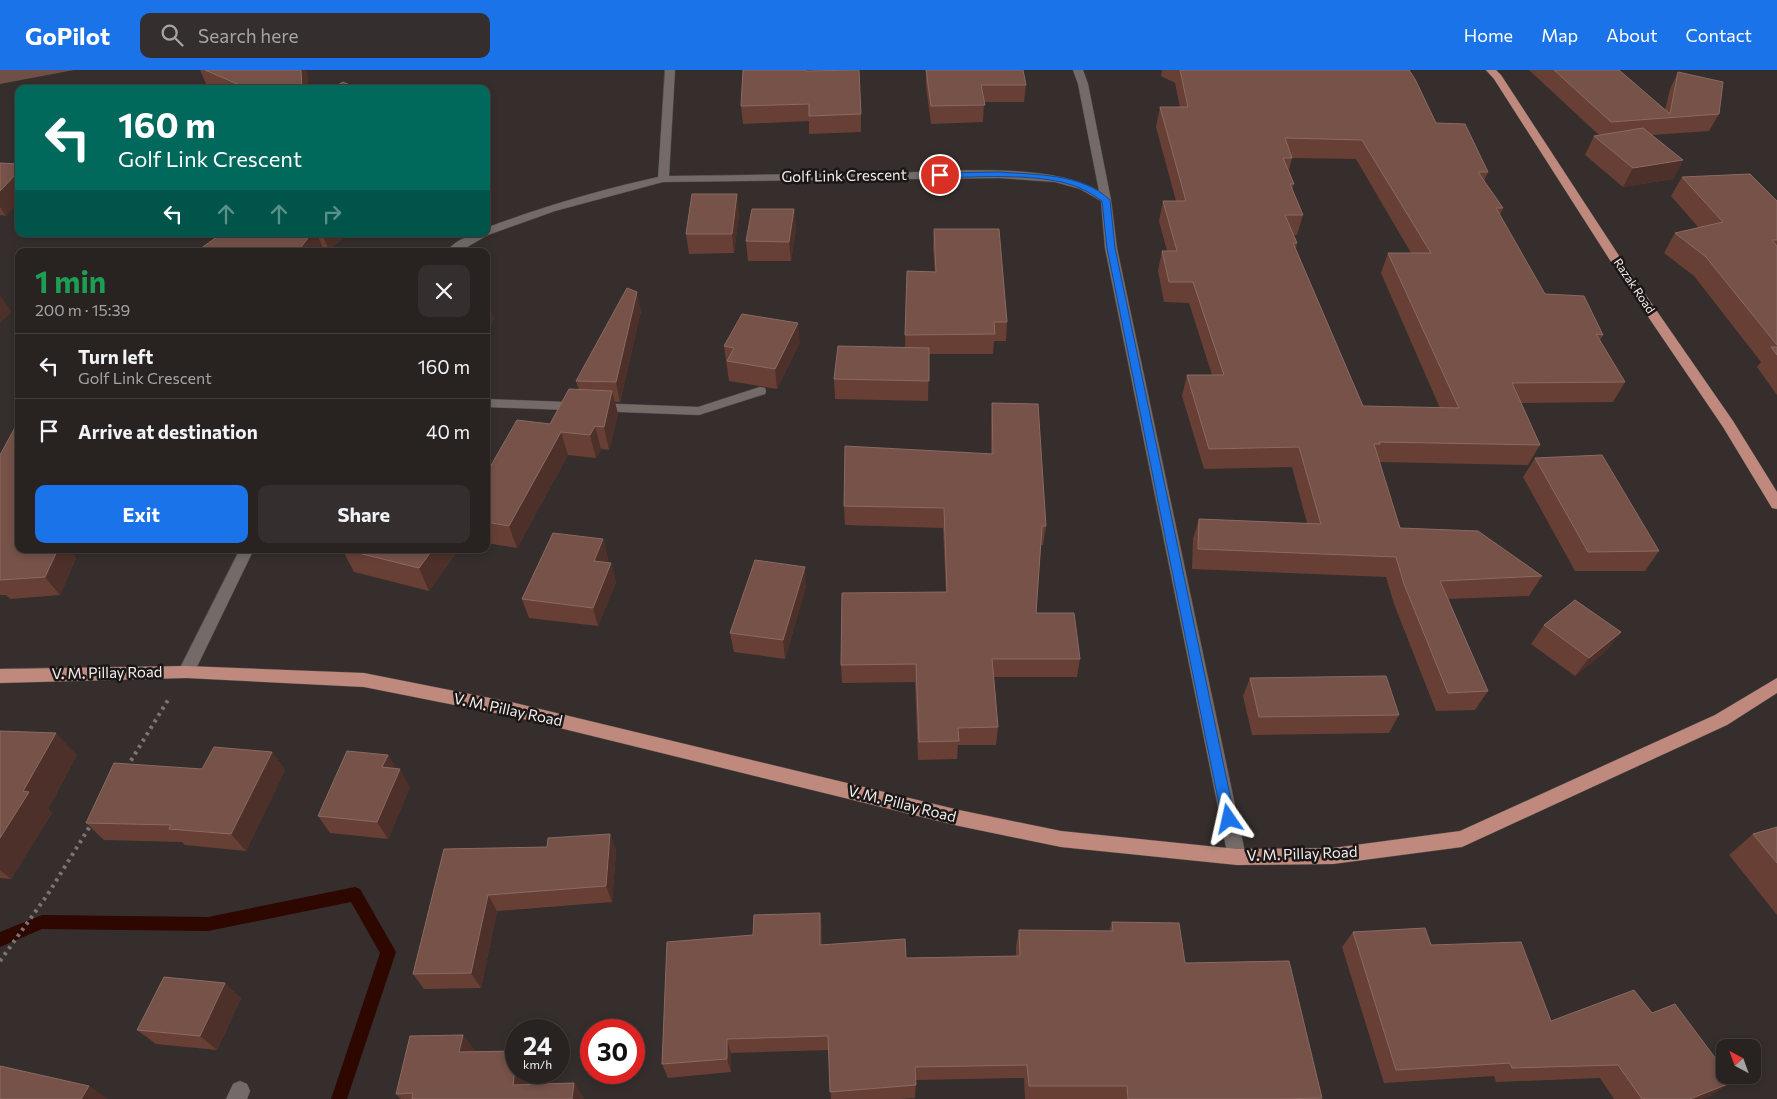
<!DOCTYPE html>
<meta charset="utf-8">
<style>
body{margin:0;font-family:Commissioner,sans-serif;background:#342f2e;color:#f1f3f6;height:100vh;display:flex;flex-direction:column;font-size:19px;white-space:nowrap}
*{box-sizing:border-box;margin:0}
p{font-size:16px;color:#a5a4a5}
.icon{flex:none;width:28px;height:28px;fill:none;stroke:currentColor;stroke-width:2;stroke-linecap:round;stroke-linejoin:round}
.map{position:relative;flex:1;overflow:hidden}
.side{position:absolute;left:15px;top:178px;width:475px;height:305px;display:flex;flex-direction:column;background:#282221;border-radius:10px;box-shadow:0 2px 8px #0003,0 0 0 1px #443f3f}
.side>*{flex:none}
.top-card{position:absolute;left:15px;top:15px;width:475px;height:152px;border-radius:10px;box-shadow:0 2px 8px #0003,0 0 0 1px #443f3f;background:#00695c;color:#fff;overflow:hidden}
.needle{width:32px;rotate:319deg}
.buttons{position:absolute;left:1716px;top:969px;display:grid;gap:10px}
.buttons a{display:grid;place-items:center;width:45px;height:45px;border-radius:10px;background:#282221;box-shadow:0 2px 8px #0003,0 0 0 1px #443f3f;font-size:25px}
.speed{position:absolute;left:505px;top:949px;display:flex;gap:10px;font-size:25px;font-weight:700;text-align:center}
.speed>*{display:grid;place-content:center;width:65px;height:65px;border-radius:50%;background:#282221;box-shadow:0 2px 8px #0003,0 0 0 1px #443f3f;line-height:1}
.speed small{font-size:12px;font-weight:400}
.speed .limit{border:8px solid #d22;background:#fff;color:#111}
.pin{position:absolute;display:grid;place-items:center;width:42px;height:42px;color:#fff;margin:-21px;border:2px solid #fff;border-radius:50%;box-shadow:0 1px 5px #0007}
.me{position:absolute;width:55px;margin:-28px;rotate:349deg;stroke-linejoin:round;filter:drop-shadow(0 0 4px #0008)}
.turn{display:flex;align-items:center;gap:18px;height:105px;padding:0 20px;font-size:22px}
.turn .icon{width:65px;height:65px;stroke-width:2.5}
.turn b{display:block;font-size:35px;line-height:42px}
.lanes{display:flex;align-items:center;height:48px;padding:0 20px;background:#0003;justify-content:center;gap:25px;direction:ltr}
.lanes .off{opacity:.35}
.round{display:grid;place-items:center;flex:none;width:52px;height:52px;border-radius:10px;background:#342f2e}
.head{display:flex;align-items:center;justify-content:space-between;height:85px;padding:0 20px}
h1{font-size:30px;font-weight:700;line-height:38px;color:#1e9e55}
.primary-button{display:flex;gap:10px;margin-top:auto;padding:10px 20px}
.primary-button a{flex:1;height:58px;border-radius:10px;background:#1a73e8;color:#fff;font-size:20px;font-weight:700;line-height:58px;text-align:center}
.primary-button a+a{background:#342f2e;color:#f1f3f6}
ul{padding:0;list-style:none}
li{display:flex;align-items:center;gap:15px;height:65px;padding:0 20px;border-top:1px solid #443f3f}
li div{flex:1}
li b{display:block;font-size:19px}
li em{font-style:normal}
header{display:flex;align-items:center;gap:30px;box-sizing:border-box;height:70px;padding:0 25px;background:#1a73e8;color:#fff}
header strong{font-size:24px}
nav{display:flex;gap:28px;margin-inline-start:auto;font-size:18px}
.search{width:350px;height:45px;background:#342f2e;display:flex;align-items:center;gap:12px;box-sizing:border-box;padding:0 18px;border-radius:10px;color:#a5a4a5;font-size:19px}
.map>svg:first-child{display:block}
</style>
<header>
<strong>GoPilot</strong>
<div class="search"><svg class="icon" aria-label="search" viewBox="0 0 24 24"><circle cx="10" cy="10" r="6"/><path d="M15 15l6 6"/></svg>Search here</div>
<nav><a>Home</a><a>Map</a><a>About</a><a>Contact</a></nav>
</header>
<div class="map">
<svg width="1777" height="1029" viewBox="0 0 1777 1029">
<rect width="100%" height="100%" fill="#352e2c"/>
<path fill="#6e5048" d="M0 0H74L0 14Z"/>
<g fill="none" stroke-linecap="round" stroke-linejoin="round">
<path fill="#2e0701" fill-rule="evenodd" d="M355 817 360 819 396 882 347 1029H331L380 883 351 832 208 861 42 859 0 877V862L42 845 208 847Z"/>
<defs>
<path id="minor" d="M665 0H675L669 106C741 105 813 104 885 103 945 102 1048 91 1099 121L1078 14 1073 0H1083L1088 14 1111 130 1117 178 1246 787 1243 793 1237 795 1231 793 1228 787 1105 178 1101 131 1080 119 1055 112 999 108 663 112 555 141 488 165 460 181H447C456 169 472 164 486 164V158C542 137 599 120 658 107Z
M760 317 765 318 766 321 765 324 699 345 486 337V329L698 337Z
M240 479H254L192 607 186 608 180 607 178 602Z
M240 1011 247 1014 250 1021 247 1029H226L233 1014Z"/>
<path id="major" d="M1486 0H1496L1501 5 1627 198 1733 351 1777 422V439L1772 438 1723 357 1615 198 1494 9Z
M186 596 364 603 515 633 959 740 1061 761 1237 779 1333 778 1460 761 1715 645 1777 608V623L1727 655 1462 777 1333 794 1237 795 1061 777 959 756 515 647 364 617 186 608 0 613V599Z"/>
</defs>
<use href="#minor" stroke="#504a48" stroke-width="1"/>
<use href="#major" stroke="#504a48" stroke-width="1"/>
<path stroke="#7c7574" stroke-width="4" stroke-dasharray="3 4.5" stroke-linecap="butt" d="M127 697 168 630
M0 891 48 824 92 753"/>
<use href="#minor" fill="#746b68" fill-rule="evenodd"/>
<use href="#major" fill="#bf8a7d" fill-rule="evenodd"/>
</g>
<path fill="#683f35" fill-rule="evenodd" d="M200 0H307L308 19H214L207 16Z
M926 0 1026 15 1024 32H984L983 52 931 54 926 16Z
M1162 0H1409L1436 53 1488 102 1484 111 1503 138 1500 145 1545 224 1603 265 1600 270 1625 312 1613 332 1521 333 1540 375 1528 395 1379 392 1400 458 1542 506 1529 526 1448 529 1488 621 1475 640 1436 641 1394 534 1386 507 1192 499 1193 469 1199 449 1307 453 1292 397 1204 399 1182 326 1187 305H1212L1189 233 1164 232 1158 201 1162 181H1167L1159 151 1163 131H1176L1156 57 1160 37H1180L1175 13 1161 6ZM1292 88 1356 89 1411 183H1388L1381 203 1440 338 1363 336 1296 179 1297 173 1294 165H1297L1303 145 1292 120 1294 114 1289 100Z
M1529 0H1619L1665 40 1670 19 1678 2 1719 44 1709 61 1652 65 1683 90 1673 109 1623 117 1585 85 1594 66 1599 65Z
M806 1 861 44V62L809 64V51L743 54 741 36Z
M0 93 6 146 0 145Z
M1682 107 1777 131V325L1757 297 1761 292 1694 206 1664 183 1675 163 1699 158 1671 126Z
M794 139 796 159 791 191H748L746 171Z
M739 143 734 183 689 184 686 164Z
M934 159 1007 252 1006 271H994L993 284H929L928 331 835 329 834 309 905 277 907 201 935 202 933 178Z
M221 164H348L329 180 323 178Z
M641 241 620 332H615L618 344 609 380 601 379 596 388 568 385 517 478 486 473V404L550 354 579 320 576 311Z
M800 272 777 319 729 311 724 276Z
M992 333 1046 456 1043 475H1041L1036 543 1080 589 1077 607H994L998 657 996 675H958L957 689 918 690 915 612 842 613 841 595 946 522 943 458 845 455 844 436 991 384V352Z
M0 385 19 479H75L72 484 76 488 60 525 10 529 6 525H0Z
M1535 388 1659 481 1645 501H1575L1523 407Z
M603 469 608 489 607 492 611 493 616 512 598 556 529 548 522 529Z
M342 479H459L429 521 354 502Z
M806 516 785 589 734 582 730 563Z
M1544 555 1621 562 1606 581 1575 606 1531 574Z
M1250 608 1399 645 1389 663 1252 665 1243 626Z
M0 661 77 685 48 739 52 743 11 809 0 808Z
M272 682 285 700 246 781 185 775 182 772 104 770 86 753 202 699Z
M388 685 396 699 410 717 388 769 330 763 318 746Z
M1777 757V845L1729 785 1753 764Z
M610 764 616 781 612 832 497 841 481 918 424 919 413 904 444 779 547 777Z
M820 843 822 859V875L906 888 1016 886V876L1019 860 1109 861 1112 852 1185 893 1322 1028 1321 1029H1025L1024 1008 916 1010 915 1028 900 1029H831L829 980 731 983V1002L668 1008 662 994 753 865Z
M1353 862 1431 875 1551 951 1712 1025 1701 1029H1614L1600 1008 1496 1012 1494 1006 1384 1013 1342 877Z
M241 928 217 980 156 974 137 960Z
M463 965 476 982 516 1002H531L529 1014 574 1013 584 1029H401L396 1024Z"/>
<path fill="#4d3029" d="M301 0H307L308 19H302Z
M1683 90 1673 109 1623 117 1633 98Z
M19 101V132L6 146 0 137V121Z
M737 124 739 143 734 183 732 164Z
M794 139 796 159 791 191 789 172Z
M311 164H317L323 178 321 181H298Z
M322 164H348L329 180Z
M637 222 641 241 620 332 616 312Z
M0 225 12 242 0 253Z
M488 229 494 249 486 270V233Z
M798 253 800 272 777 319 775 299Z
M612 321 618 344 609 380 604 357Z
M595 356 601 379 596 388 590 365Z
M561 362 568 385 517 478 509 456Z
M603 469 608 489 599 510 594 491Z
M58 479H75L72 484 76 488 60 525 45 507Z
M433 479H459L429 521 419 498Z
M611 493 616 512 598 556 593 538Z
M805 497 806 516 785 589 783 570Z
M1621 562 1606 581 1575 606 1589 588Z
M56 663 77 685 48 739 52 743 11 809 0 800V768L23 721Z
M272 682 285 700 246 781 231 764Z
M388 685 398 703 400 699 410 717 388 769 377 752 382 697Z
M610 764 616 781 612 832 606 816Z
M488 825 497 841 481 918 471 903Z
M820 843 822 859 821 890 820 875Z
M225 913 241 928 217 980 200 966Z
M463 965 478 984 459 982Z
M727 969 731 983V1002L727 989Z
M516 991V1002H531L527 1029 513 1015Z
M1733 1012 1712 1025 1701 1029H1690Z
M574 1013 584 1029H572Z
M89 1016 109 1029H81Z"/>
<path fill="#765249" stroke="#8a6a62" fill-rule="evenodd" d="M205 0H301L302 19H249Z
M743 0H806V1L859 0 861 44 809 46V34L741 36Z
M926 0H1023L1026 15H981L985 35 931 36Z
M1180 0H1409L1415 9 1436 53 1465 54 1488 102H1478L1503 138H1496L1545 224 1584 226 1603 265 1596 264 1625 312 1512 313 1540 375 1379 372 1380 374H1374L1400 458 1478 461 1542 506 1440 511 1488 621 1448 623 1404 514 1396 487 1198 479 1199 449 1321 454 1299 377 1209 379 1187 305H1224L1193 212H1169L1162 181H1177L1163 131H1186L1160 37H1188ZM1285 68 1362 70 1431 183H1388L1459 338 1363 336 1293 173H1297L1285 145H1303L1290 114H1294L1283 88H1292Z
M1554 0H1619L1670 44 1678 2 1723 12 1719 44 1611 52Z
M343 12 358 19H331Z
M1643 58 1683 90 1633 98 1594 66Z
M0 93 19 94V101L0 121Z
M1750 104 1777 131V170H1772L1777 176V275L1706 187 1675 163 1723 152 1682 107Z
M692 124H737L732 164H686Z
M752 139H794L789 172 746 171Z
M934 159H999L1007 252H994L995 264 905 265 907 201 936 202Z
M221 164H311L298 181H197Z
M627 218 637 222 616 312 576 311Z
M742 244 798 253 775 299 727 291 734 278 724 276Z
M838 276 929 278V311L834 309Z
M1771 277H1777V285Z
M569 319 612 321 604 357 595 356 590 365 561 362 509 456 486 452V404L517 350 550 354Z
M992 333 1038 334 1046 456H1042L1036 543H1074L1080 589H992L998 657 958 658 959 671 919 672 916 594 841 595 842 523 947 522 944 438 844 436 845 376 993 384Z
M18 352H19V479H58L45 507 0 510V385Z
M1602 385 1659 481 1588 482 1535 388Z
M553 463 603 469 594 491 611 493 593 538 522 529Z
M342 479H433L419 498Z
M755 490 805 497 783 570 730 563Z
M1575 530 1621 562 1589 588 1544 555Z
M1386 606 1399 645 1259 647 1250 608Z
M0 661 56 663 23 721 29 722 0 768Z
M214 677 272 682 231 764 169 759 171 755 86 753 114 693 202 699Z
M347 681 388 685 382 697 400 699 377 752 318 746Z
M1777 757V793L1753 764Z
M610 764 606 816 488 825 471 903 413 904 444 779 547 777 548 768Z
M820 843V875L905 869 906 888 1020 886 1019 860 1113 861 1112 852 1179 853 1185 893 1289 891 1322 1028 1281 1029H1128L1127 1016H1029L1027 995 915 997 916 1015 830 1022 828 966 727 969V989L662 994 667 872 753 865 754 845Z
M1425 858 1431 875 1521 872 1551 951 1634 920 1652 943 1675 934 1725 1001V1005H1728L1733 1012 1690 1029H1642L1618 995 1512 998 1510 993 1396 1000 1353 862Z
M164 907 225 913 200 966 137 960Z
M463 965 459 982 516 981V991L513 1015 574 1013 572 1029H412L413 1023 396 1024 410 966Z
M0 996 89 1016 81 1029H0Z"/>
<path fill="#1a73e8" stroke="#114b97" d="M999 102C1035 105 1082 103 1110 130L1115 178 1235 749 1234 753 1229 755 1224 753 1222 749 1107 178 1102 131C1096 127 1089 122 1082 119 1047 102 979 107 940 108L936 105 940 103Z"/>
<g text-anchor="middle" stroke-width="5" stroke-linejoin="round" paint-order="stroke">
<g font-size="12" fill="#f3eeed" stroke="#1a1716">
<text transform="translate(1634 216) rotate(56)" y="4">Razak Road</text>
</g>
<g font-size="15" fill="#f3eeed" stroke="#1a1716">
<text transform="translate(844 106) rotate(-1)" y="5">Golf Link Crescent</text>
<text transform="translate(107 603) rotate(-1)" y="5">V. M. Pillay Road</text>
<text transform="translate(508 640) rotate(12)" y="5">V. M. Pillay Road</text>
<text transform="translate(902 734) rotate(14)" y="5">V. M. Pillay Road</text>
<text transform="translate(1302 784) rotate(-2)" y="5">V. M. Pillay Road</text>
</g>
</g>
</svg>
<div class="buttons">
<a><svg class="needle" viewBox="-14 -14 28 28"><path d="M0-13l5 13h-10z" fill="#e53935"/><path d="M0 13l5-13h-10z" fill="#a5a4a5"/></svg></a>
</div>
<div class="speed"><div>24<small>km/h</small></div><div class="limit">30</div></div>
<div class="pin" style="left:940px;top:105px;background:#d93025"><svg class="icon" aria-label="arrive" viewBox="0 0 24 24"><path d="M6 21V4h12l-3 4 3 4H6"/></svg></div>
<svg class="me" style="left:1229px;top:749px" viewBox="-20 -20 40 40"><path d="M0-17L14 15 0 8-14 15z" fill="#1a73e8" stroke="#fff" stroke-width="4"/></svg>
<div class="top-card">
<div class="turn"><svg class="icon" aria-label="left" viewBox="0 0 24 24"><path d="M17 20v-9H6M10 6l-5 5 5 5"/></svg><div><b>160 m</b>Golf Link Crescent</div></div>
<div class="lanes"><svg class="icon" aria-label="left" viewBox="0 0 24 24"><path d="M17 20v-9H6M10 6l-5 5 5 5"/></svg><svg class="icon off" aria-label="ahead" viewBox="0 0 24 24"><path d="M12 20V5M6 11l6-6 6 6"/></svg><svg class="icon off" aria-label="ahead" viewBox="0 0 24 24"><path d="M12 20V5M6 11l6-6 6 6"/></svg><svg class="icon off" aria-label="right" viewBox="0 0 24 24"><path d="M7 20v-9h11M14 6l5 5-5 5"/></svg></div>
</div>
<section class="side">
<div class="head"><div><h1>1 min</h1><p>200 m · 15:39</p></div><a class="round"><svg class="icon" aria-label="close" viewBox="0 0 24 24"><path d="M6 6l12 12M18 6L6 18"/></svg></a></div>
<ul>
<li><svg class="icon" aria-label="left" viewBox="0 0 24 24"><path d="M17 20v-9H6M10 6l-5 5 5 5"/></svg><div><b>Turn left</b><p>Golf Link Crescent</p></div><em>160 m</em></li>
<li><svg class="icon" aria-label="arrive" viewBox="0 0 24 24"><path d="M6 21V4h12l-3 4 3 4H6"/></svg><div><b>Arrive at destination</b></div><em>40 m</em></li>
</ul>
<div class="primary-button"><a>Exit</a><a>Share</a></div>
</section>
</div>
